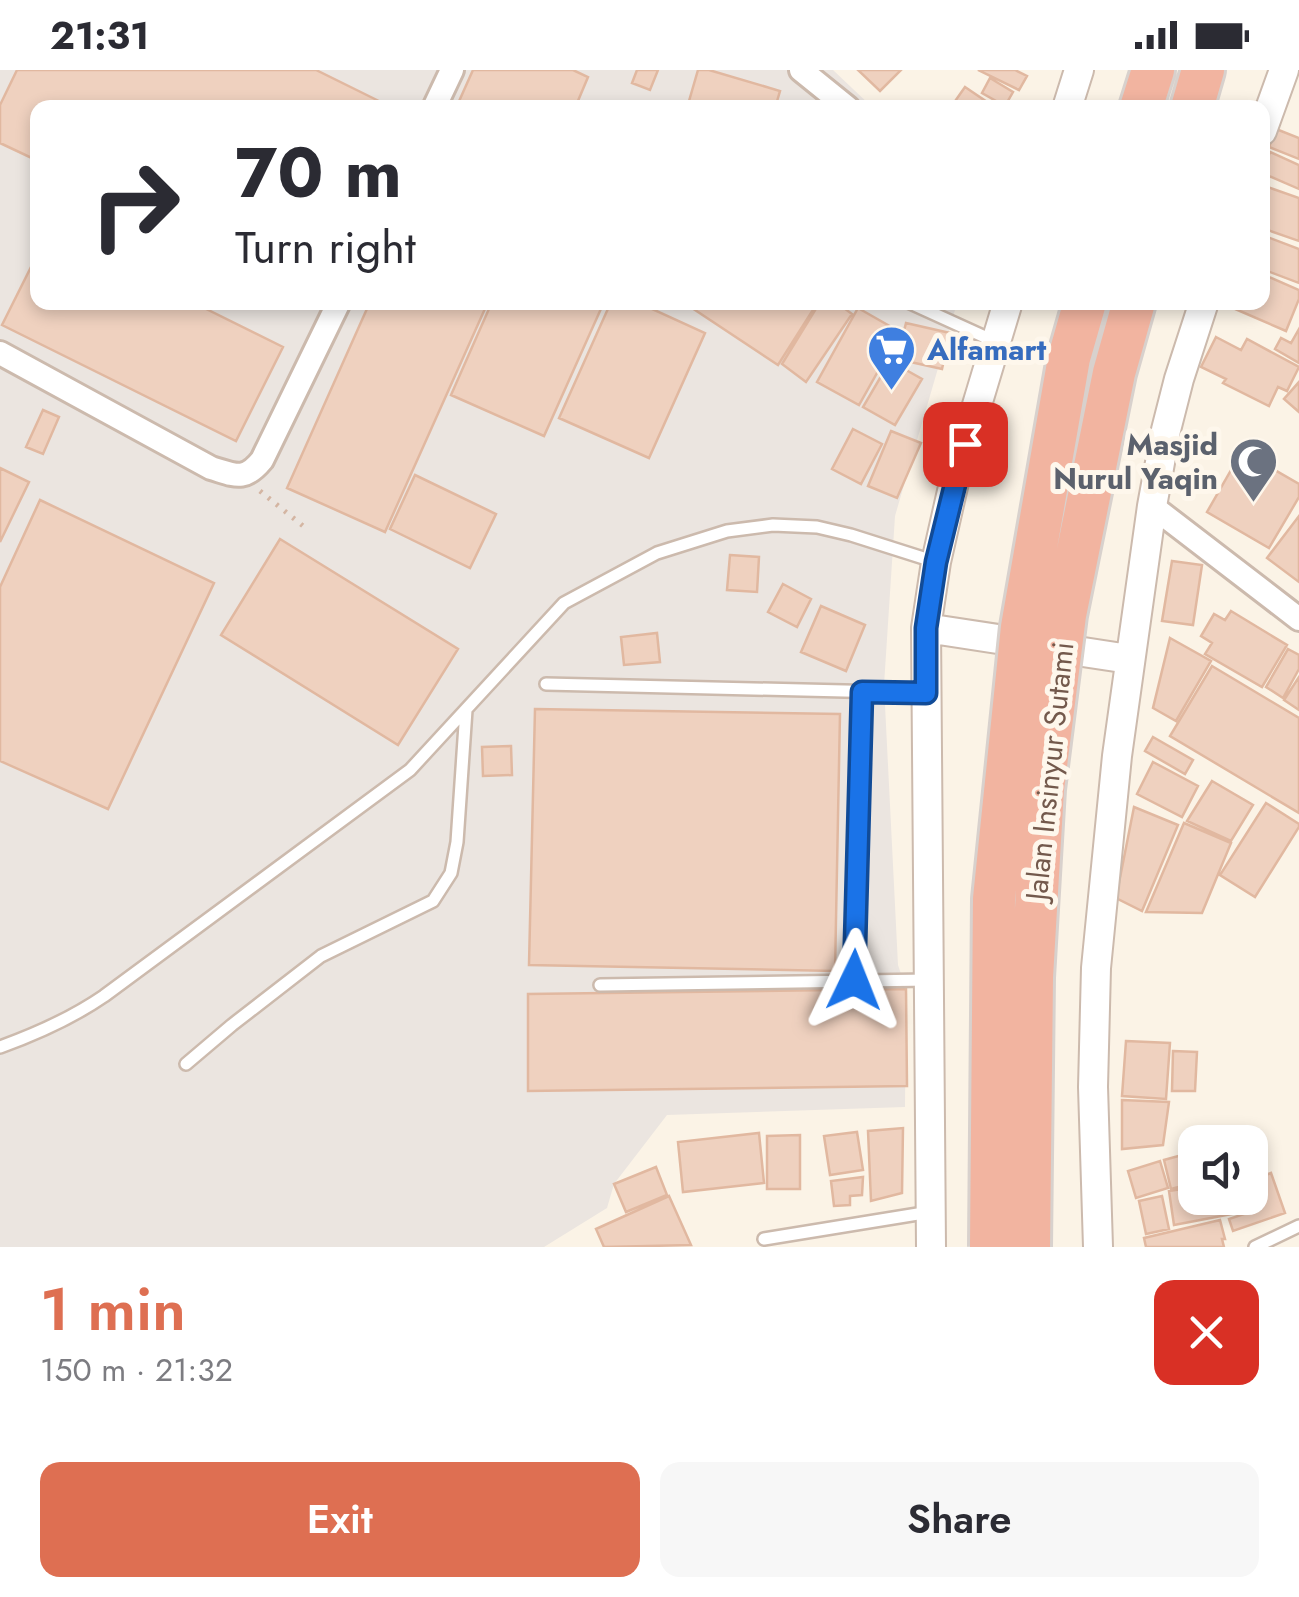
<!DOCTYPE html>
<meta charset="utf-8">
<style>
body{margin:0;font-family:Jost,sans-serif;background:#f7f7f7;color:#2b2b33;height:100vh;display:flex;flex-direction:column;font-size:38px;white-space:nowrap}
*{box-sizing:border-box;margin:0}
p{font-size:32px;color:#7c7c81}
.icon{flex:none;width:55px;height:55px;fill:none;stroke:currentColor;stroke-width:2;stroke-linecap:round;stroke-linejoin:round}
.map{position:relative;height:1177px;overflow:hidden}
.panel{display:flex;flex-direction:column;background:#fff;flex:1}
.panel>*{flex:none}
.banner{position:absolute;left:30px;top:30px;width:1240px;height:210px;border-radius:20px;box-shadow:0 5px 15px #0003;background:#fff;color:#2b2b33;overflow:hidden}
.fabs{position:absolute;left:1178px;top:1055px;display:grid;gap:20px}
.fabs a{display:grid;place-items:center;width:90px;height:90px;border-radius:20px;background:#fff;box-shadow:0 5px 15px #0003;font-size:50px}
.pin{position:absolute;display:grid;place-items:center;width:85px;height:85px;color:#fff;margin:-42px;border-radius:20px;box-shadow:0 5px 15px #0006}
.me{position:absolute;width:110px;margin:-55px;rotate:2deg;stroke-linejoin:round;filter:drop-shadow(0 0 8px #0008)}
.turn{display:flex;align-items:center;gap:35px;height:210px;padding:0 40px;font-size:45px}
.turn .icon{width:130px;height:130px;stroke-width:2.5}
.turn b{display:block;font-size:70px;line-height:85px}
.round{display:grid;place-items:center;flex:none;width:105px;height:105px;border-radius:20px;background:#f7f7f7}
.head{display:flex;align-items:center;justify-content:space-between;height:170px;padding:0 40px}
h1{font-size:60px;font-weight:600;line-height:75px;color:#de6f52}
.cta{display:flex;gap:20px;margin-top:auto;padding:20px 40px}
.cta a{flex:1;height:115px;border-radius:20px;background:#de6f52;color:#fff;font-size:40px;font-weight:600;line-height:115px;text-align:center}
.cta a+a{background:#f7f7f7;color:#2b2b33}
.status{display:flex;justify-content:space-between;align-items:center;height:70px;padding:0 50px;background:#fff;direction:ltr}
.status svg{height:28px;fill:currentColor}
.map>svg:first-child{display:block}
</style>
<div class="status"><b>21:31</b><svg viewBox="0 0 49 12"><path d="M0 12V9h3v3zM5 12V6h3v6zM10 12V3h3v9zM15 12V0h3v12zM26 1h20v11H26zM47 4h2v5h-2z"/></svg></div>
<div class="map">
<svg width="1299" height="1177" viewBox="0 0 1299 1177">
<rect width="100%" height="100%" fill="#fbf3e6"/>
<path fill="#ebe5e0" d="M0 0H833L872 37 38 38V232L957 233 895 446 884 615 898 895 906 919 905 1037 667 1045 614 1114 607 1138 544 1177H0Z"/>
<path fill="#efd1bf" stroke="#e1b8a0" stroke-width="2.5" d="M17 0H316L393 38H38V91L0 73V35Z
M473 0H573L588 7 575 38H456Z
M637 0H658L650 20 632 13Z
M698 0H709L780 21 775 38H687Z
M858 0H901L880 21Z
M978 0H1015L1027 6 1019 20Z
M990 8 1013 22 1005 36 982 23Z
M965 17 993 36 992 38H957L953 34Z
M1276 59 1299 68V89L1269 77Z
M1270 82 1299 95V119L1262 103Z
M1262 115 1299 128V171L1262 158Z
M1262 165 1299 179V213L1262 199Z
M38 183V232H192L283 277 236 371 2 255Z
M1262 204 1299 220V229L1286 261 1219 232H1262Z
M370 232H488L385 462 287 418Z
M492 232H604L544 366 451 325Z
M611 232H637L705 263 649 388 559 348Z
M683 232H818L778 295Z
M820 232H836L852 244 806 312 782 294Z
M858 238 900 262 859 335 817 312Z
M906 253 950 263 942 299 897 289Z
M1299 259V293L1275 279 1281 268 1291 273Z
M1216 267 1241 280 1247 269 1299 297 1287 321 1278 317 1269 336 1223 313 1226 309 1201 297Z
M890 291 922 309 895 355 863 337Z
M1299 312V342L1284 329Z
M43 340 59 347 43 384 26 377Z
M853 359 882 374 861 414 832 399Z
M891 361 921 373 897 428 868 416Z
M1242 381 1299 414V427L1269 478 1207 442Z
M0 398 29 412 0 472Z
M415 405 496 444 470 498 390 459Z
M40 430 214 513 108 739 0 691V517Z
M1299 446V512L1267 488Z
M280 469 458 579 398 675 221 565Z
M730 485 759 487 757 522 727 520Z
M1172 491 1202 495 1193 555 1162 551Z
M783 514 811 529 797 557 768 542Z
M821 536 865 555 846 601 801 582Z
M1231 541 1287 575 1262 617 1205 584 1212 573 1201 566 1214 544 1225 550Z
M657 563 660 592 624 595 621 567Z
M1170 568 1211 591 1176 651 1153 638Z
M1288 579 1299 585V599L1283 628 1266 617Z
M1212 596 1299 648V743L1170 666Z
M1299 607V640L1284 630Z
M535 639 840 644 835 901 529 895Z
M1153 667 1193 690 1185 704 1145 681Z
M511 676 512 705 483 706 482 677Z
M1153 692 1198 716 1182 747 1137 724Z
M1212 711 1253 735 1231 771 1187 751Z
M1266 733 1299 754V757L1255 827 1220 805Z
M1134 737 1178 755 1142 841 1116 828Z
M1184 753 1231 773 1202 843 1146 842Z
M906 919 907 1016 528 1021V924Z
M1126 971 1170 973 1166 1029 1122 1026Z
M1173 981 1197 982 1195 1021H1172Z
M1122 1030 1169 1032 1163 1075 1122 1079Z
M903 1058 902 1123 871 1131 868 1061Z
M857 1062 863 1100 830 1105 824 1066Z
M759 1063 764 1113 683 1122 678 1072Z
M800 1065V1119H767V1066Z
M1182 1085 1190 1114 1171 1119 1164 1090Z
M1160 1091 1168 1118 1136 1128 1128 1101Z
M656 1097 667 1125 626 1142 614 1114Z
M1271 1103 1285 1143 1233 1161 1229 1149 1247 1143 1242 1128H1250V1111Z
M863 1107 862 1125 850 1126V1135L834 1136 831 1111Z
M1195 1117V1128H1235L1237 1143 1174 1155 1169 1121Z
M669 1126 691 1175 604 1177 596 1159Z
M1162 1126 1169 1159 1146 1164 1139 1131Z
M1220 1150 1225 1169H1222L1224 1177H1146L1144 1168Z"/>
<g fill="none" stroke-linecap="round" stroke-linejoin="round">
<defs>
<path id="service" d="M908 232 996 272
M546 614 927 623
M854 910 862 622
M600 915 929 910
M0 977C36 964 72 948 104 926L410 700 564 533 657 483 727 461 773 455 817 457 851 465 936 492
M186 994 232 955 321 886 433 831 451 803 457 772 466 640
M764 1169 930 1142
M1255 1177 1299 1156"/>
<path id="minor" d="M801 0 848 38
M434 38 452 0
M0 283 211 398C235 405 244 412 262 390L339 232
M1152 436 1299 549"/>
<path id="tertiary" d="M1067 38 1079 0
M1262 61 1284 0
M926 558 1129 589
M931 1177 926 558 936 492 955 408 1008 232
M1098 1177 1093 1017 1096 898 1117 686 1152 436 1166 360 1179 309 1204 232"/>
<path id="motorway" d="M1141 38 1153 0
M1192 38 1203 0"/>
</defs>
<use href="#service" stroke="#ccbaad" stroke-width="16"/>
<use href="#minor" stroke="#ccbaad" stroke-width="28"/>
<use href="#tertiary" stroke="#ccbaad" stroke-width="32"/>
<use href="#motorway" stroke="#d8d1cd" stroke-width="48"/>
<path stroke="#d4b5a2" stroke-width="5" stroke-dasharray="2.5 8" stroke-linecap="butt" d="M260 421 308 460"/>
<use href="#service" stroke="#fff" stroke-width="11"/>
<use href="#minor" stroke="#fff" stroke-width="22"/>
<use href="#tertiary" stroke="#fff" stroke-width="28"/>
<use href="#motorway" stroke="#f2b4a0" stroke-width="42"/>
<defs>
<path id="motorway-bridge" d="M991 1177 994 829 1022 557 1069 288 1085 232
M1029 1177 1032 907 1043 719 1065 545 1114 303 1134 232"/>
</defs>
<use href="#motorway-bridge" stroke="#d8d1cd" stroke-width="48" stroke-linecap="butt"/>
<use href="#motorway-bridge" stroke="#f2b4a0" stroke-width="42"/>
</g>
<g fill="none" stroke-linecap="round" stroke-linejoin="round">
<defs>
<path id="route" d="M854 910 862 622 926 623V558L936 492 965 374"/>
</defs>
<use href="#route" stroke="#114b97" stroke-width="25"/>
<use href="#route" stroke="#1a73e8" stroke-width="18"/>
</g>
<defs>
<symbol id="supermarket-pin" viewBox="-11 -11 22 30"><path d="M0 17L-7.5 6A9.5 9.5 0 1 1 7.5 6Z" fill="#3f7fe0" stroke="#fef7ec"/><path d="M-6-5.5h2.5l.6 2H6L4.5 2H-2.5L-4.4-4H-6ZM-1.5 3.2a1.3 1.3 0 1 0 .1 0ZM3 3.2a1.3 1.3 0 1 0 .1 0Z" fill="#fff"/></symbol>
<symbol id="mosque-pin" viewBox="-11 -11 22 30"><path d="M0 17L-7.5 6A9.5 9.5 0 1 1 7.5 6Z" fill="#6b7280" stroke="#fef7ec"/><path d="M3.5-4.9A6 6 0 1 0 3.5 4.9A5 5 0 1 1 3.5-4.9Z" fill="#fff"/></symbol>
</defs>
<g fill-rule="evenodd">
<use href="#supermarket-pin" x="864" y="252" width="55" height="75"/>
<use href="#mosque-pin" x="1226" y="364" width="55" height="75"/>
</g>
<g text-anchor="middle" stroke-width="10" stroke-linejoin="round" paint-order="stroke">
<g font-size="30" font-weight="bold" fill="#366cbe" stroke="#fef7ec" text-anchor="start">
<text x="927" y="290">Alfamart</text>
</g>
<g font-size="30" font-weight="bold" fill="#5b616d" stroke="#fef7ec" text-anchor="end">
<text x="1218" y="385">Masjid<tspan x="1218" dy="34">Nurul Yaqin</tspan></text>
</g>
<g font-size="30" fill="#73594c" stroke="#fef7ec">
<text transform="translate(1050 701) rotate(-84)" y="10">Jalan Insinyur Sutami</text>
</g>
</g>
</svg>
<div class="fabs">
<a><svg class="icon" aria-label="sound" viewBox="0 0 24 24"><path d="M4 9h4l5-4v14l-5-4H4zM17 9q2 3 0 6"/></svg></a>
</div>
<div class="pin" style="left:965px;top:374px;background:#d93025"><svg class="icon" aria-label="arrive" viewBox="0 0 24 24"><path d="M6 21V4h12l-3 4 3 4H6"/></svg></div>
<svg class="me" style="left:854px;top:910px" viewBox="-20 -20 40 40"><path d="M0-17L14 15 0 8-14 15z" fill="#1a73e8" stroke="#fff" stroke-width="4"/></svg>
<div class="banner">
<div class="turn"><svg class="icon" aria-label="right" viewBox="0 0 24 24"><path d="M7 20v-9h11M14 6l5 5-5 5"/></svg><div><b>70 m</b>Turn right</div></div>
</div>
</div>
<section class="panel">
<div class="head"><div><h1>1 min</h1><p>150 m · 21:32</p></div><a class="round" style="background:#d93025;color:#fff"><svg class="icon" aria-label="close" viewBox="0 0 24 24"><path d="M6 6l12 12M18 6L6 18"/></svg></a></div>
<div class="cta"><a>Exit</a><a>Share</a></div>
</section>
